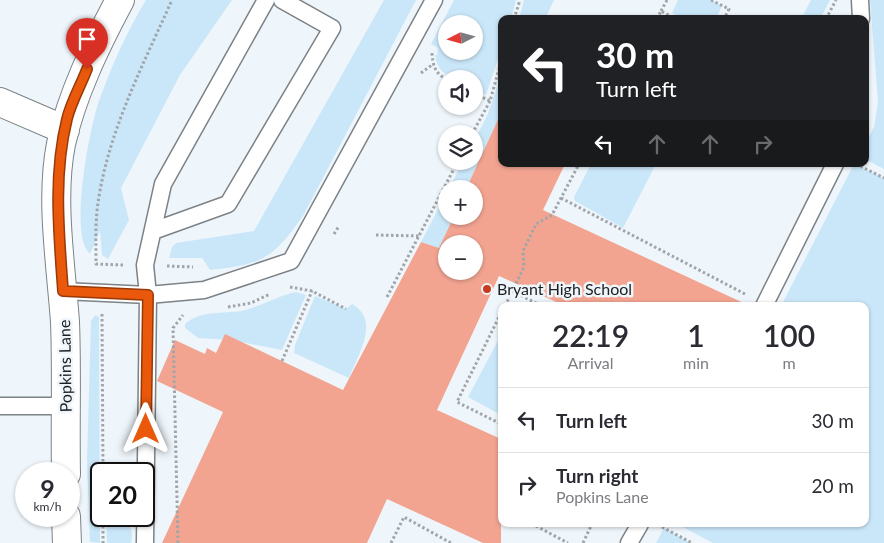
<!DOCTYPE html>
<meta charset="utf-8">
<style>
body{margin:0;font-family:Lato,sans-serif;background:#f7f7f7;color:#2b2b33;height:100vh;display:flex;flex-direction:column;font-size:19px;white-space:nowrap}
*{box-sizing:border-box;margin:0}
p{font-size:16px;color:#7c7c81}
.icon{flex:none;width:28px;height:28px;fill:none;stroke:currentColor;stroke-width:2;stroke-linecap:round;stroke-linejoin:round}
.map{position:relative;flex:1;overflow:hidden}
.side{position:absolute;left:498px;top:302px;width:371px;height:225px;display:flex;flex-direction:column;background:#fff;border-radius:10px;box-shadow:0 1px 4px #0004}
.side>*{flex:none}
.top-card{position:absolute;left:498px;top:15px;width:371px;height:152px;border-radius:10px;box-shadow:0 1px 4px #0004;background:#202124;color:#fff;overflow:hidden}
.needle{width:32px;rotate:264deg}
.controls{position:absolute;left:438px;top:15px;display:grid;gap:10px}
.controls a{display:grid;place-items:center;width:45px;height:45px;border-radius:50%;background:#fff;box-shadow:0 1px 4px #0004;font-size:25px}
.speed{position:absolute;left:15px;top:462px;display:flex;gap:10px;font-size:25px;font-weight:700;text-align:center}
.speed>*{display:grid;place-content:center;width:65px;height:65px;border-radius:50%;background:#fff;box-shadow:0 1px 4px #0004;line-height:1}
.speed small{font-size:12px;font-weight:400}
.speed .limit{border:2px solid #111;border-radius:8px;background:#fff;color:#111}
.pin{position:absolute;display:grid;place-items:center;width:42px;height:42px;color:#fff;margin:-51px -21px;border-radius:50% 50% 50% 0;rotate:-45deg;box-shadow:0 0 5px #0007}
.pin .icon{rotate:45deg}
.me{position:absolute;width:55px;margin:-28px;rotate:0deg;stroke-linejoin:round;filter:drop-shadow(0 0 4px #0008)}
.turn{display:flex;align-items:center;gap:18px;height:105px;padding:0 15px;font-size:22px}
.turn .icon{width:65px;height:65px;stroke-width:2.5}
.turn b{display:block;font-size:35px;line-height:42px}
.lanes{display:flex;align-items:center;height:48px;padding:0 15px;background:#0003;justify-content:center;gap:25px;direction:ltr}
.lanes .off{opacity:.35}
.eta{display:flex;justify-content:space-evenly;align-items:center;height:85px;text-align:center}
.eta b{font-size:30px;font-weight:600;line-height:35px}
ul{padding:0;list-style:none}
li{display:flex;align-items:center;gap:15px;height:65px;padding:0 15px;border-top:1px solid #e1e1e2}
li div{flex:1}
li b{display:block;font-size:19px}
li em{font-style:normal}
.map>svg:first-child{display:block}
</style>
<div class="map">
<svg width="884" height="543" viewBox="0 0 884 543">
<rect width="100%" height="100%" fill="#eff6fb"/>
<path fill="#cae7f9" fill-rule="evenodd" d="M146 0H232L180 75 121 188 129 220 108 259 102 255 100 231 90 254C68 236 90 126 99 101 111 67 127 31 146 0Z
M384 0H416L303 216C292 231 280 249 263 258 249 266 226 268 210 270L202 258H169L172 247 176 243 254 231Z
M454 0H516L511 19H501V50L486 95 474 89V79C454 79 439 78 435 55H437L438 48 431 44ZM446 24H474V51H446Z
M524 0H554L545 19H519Z
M678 0H711L722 6 716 19H683L672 13Z
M811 0H830L820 19H801Z
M870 0H884V169L865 159V144L874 127 878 102Z
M501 76V113L466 189H449L463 161H474V141L487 116Z
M591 164H656L623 228 575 201 574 197Z
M854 164 884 178V543H713L677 524H865V306H781Z
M446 194V216H454L439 248 421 242Z
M296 292 306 295 282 350 231 340 198 338 185 328V324C201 310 221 314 241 311 260 307 277 296 296 292Z
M315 296 346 309 352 304C381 320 358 354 349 378L294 353 295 345Z
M95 315 99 317 100 543 90 542 87 460 91 321Z
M501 335V415L468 397Z
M106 516H121C130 524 134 531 131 543H107Z
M664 528 691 543H656Z"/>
<path fill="#f2a491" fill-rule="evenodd" d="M501 113V164H565L543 210 750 306H565L499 276 437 410 501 439V543H483L387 499 367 543H162L223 412 157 381 175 340 205 354 207 348 216 353 225 334 343 390 421 242 439 248 454 216H474V189H466ZM446 244H474V271H446Z"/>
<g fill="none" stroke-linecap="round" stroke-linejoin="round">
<defs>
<path id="service" d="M860 0 861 19
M153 231 228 204 332 28 282 0
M63 291 148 295 204 290 291 261 434 0
M764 306 835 164
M0 406H65
M145 543 148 295 145 265 163 184 266 0
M629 543 640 524"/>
<path id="minor" d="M0 102 65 130
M66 474C65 423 67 372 65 322 61 265 50 199 61 144 72 94 96 45 120 0
M66 516 67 543"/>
</defs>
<use href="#service" stroke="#7c8286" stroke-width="19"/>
<use href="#minor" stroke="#7c8286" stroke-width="30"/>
<path stroke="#a0a5a9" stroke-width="3" stroke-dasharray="2.5 2.5" stroke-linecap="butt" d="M711 0 729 9 724 19
M661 11 667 0
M514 19 520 0
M657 19 661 11 676 19
M826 19 836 0
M432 53C433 66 435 73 446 79
M421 73 432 65
M474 93 490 101 501 62
M472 134 490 101
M856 164 884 178
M561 198 745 294
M334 234 339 226
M376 235 419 236
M123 265 96 264C96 243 95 224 98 203 108 132 143 65 172 0
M167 266 193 267
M290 287 312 291 346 309
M512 291 542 306
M387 297 458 161
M505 306 524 267 523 251 536 224 552 215 579 164
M228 307 251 303 270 294
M501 313 457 402 501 424
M102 314 103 474
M282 361 312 291
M103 516V543
M536 526 568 543
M662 527 692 543
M178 543 173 328 183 315
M391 543 404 517 451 543
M583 543 592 524"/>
<use href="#service" stroke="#fff" stroke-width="16"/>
<use href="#minor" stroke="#fff" stroke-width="28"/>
</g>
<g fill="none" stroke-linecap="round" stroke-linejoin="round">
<defs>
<path id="route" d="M87 69C81 85 71 102 67 119 53 175 59 234 63 291L148 295 146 429"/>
</defs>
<use href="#route" stroke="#983908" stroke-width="12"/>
<use href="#route" stroke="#ea580c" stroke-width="9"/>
</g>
<circle fill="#c63c1c" stroke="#eff6fb" stroke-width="2" cx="487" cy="289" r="5"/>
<g text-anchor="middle" stroke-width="5" stroke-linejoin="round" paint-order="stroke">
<g font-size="16" fill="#1d1f21" stroke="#eff6fb" text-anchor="start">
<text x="497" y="295">Bryant High School</text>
</g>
<g font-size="16" fill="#1d1f21" stroke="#eff6fb">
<text transform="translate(65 366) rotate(-91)" y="6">Popkins Lane</text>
</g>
</g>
</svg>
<div class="controls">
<a><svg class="needle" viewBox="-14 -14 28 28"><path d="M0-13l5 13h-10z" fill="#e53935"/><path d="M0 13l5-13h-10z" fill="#7c7c81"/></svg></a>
<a><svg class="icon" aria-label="sound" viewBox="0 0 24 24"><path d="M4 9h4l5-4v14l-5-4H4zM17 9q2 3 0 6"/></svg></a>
<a><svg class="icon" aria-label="layers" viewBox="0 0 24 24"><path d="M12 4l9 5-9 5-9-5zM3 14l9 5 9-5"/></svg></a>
<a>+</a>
<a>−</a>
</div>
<div class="speed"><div>9<small>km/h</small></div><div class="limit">20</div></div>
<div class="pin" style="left:87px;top:69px;background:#d93025"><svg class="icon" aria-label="arrive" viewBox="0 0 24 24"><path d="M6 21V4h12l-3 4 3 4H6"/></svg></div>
<svg class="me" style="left:146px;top:429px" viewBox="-20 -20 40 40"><path d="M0-17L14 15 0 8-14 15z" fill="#ea580c" stroke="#fff" stroke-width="4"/></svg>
<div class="top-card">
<div class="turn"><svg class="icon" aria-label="left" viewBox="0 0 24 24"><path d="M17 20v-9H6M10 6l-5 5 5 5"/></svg><div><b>30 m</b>Turn left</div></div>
<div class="lanes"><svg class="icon" aria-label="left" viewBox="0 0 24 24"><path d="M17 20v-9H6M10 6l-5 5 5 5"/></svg><svg class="icon off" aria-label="ahead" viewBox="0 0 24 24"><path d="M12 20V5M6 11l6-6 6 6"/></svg><svg class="icon off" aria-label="ahead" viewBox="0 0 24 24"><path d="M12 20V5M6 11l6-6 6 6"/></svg><svg class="icon off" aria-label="right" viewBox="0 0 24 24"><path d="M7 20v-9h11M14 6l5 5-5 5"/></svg></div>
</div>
<section class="side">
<div class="eta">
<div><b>22:19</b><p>Arrival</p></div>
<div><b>1</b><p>min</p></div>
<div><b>100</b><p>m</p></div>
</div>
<ul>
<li><svg class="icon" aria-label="left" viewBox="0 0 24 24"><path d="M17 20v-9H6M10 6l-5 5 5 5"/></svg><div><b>Turn left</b></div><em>30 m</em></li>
<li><svg class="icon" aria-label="right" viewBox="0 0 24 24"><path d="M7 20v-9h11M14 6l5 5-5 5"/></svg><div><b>Turn right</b><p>Popkins Lane</p></div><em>20 m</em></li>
</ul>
</section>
</div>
